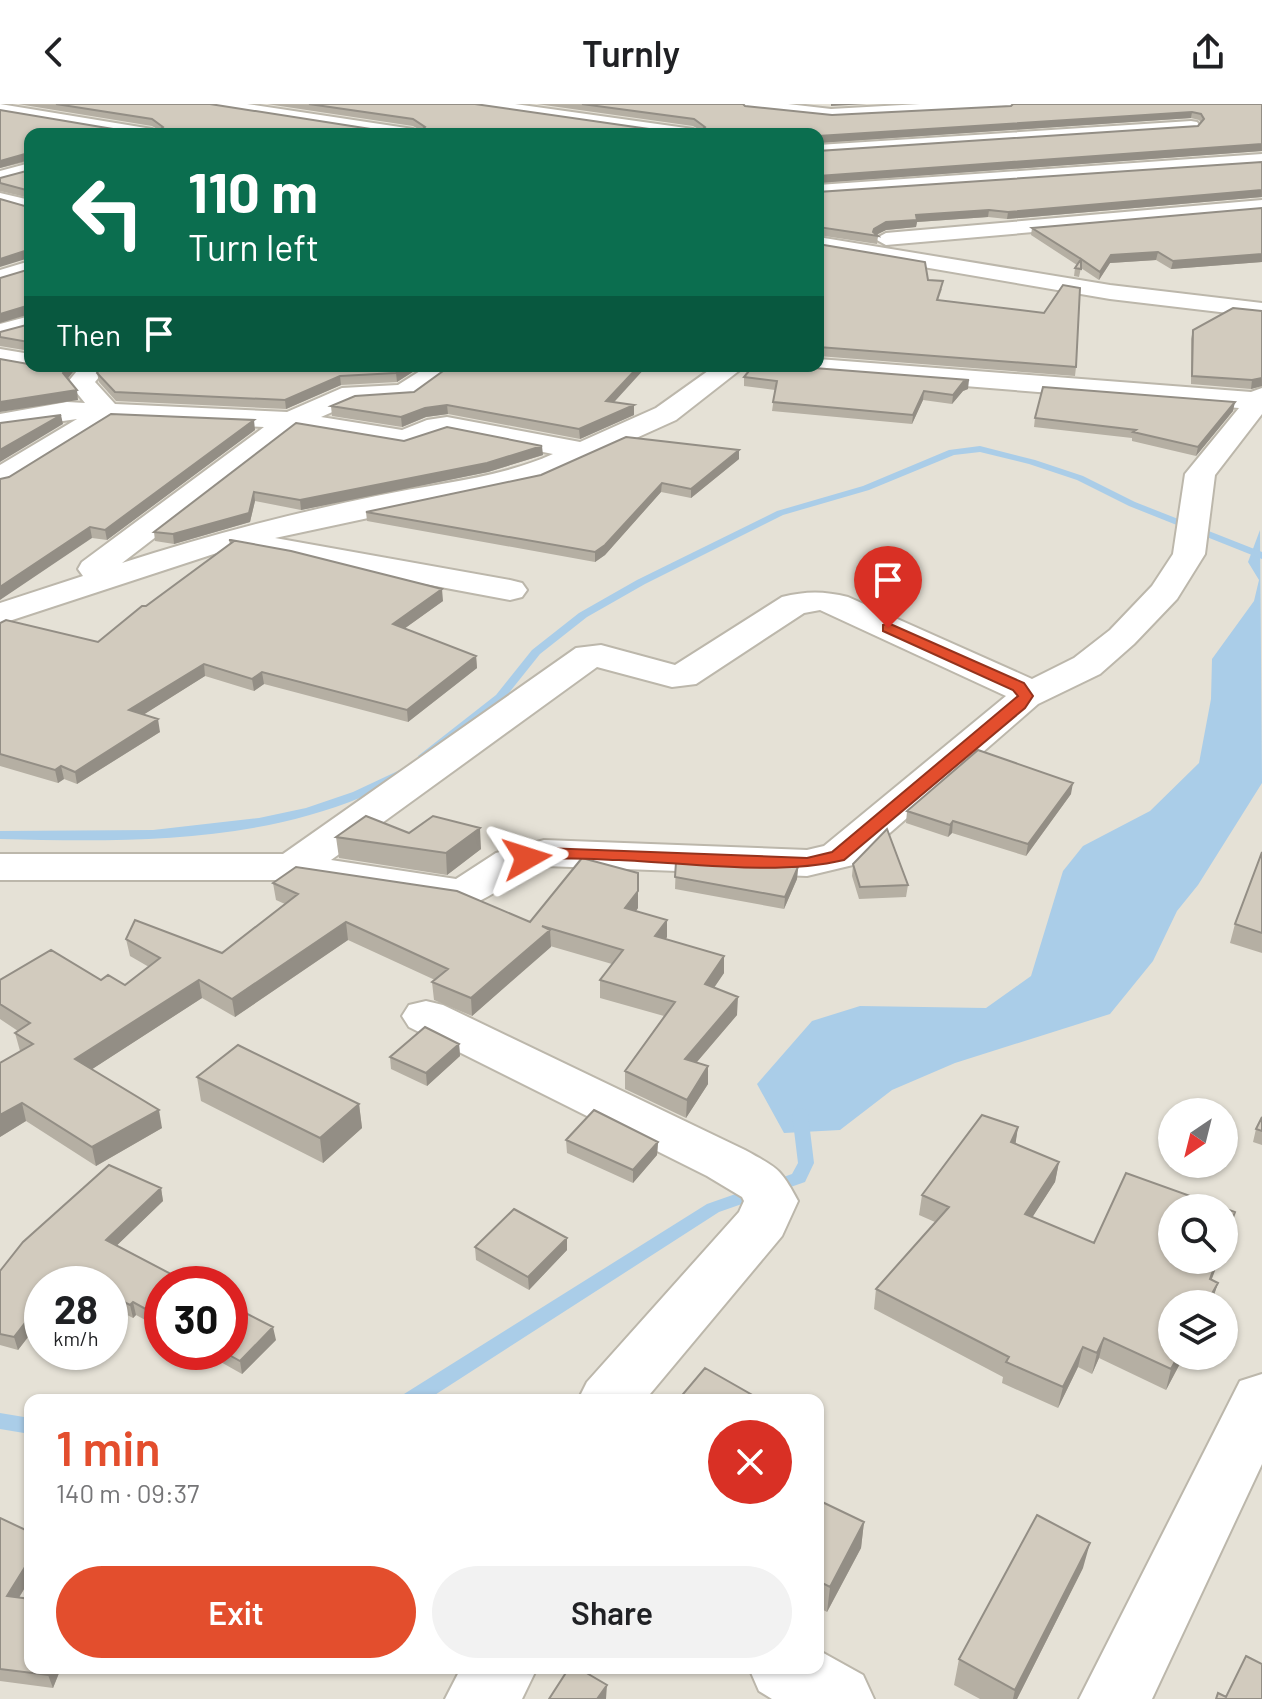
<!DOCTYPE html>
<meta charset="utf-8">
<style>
body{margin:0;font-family:Barlow,sans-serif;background:#f2f2f2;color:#202124;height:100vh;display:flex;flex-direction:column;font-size:30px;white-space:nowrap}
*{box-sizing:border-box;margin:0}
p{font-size:26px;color:#757577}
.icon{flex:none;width:44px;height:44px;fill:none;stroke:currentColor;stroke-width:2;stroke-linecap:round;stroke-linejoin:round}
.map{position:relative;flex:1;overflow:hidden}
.details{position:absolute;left:24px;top:1290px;width:800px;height:280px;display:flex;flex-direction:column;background:#fff;border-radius:16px;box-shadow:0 2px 6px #0004}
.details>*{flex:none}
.guide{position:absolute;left:24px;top:24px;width:800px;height:244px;border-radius:16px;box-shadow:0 2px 6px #0004;background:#0b6e4f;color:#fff;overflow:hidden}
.needle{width:52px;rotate:215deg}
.buttons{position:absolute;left:1158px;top:994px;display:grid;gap:16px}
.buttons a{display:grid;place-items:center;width:80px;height:80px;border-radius:50%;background:#fff;box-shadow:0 2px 6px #0004;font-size:40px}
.speed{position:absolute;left:24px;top:1162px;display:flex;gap:16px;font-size:40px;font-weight:700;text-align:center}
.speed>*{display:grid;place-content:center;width:104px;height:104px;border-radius:50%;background:#fff;box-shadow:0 2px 6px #0004;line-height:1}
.speed small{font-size:20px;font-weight:400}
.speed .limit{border:12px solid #d22;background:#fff;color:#111}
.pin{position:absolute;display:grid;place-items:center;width:68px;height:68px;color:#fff;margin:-82px -34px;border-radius:50% 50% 50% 0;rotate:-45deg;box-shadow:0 0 8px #0007}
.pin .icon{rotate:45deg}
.me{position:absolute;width:88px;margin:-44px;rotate:84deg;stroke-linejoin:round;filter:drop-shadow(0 0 6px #0008)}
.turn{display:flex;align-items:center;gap:28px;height:168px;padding:0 32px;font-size:36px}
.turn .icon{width:104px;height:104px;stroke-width:2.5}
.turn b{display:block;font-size:56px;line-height:68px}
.then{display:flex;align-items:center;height:76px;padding:0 32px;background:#0003;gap:16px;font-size:30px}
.round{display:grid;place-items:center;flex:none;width:84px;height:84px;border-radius:42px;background:#f2f2f2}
.summary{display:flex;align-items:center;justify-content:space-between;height:136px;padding:0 32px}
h1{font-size:48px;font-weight:600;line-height:60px;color:#e34e2d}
.cta{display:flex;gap:16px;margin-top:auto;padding:16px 32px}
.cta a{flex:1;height:92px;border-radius:48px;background:#e34e2d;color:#fff;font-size:32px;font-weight:600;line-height:92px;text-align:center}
.cta a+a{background:#f2f2f2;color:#202124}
header{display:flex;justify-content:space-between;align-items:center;height:104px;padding:0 32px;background:#fff;font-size:36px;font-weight:600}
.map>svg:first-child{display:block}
</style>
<header><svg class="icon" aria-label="back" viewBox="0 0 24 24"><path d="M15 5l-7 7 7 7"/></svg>Turnly<svg class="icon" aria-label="share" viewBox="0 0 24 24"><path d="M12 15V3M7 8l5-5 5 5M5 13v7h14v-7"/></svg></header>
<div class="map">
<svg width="1262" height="1595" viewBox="0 0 1262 1595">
<rect width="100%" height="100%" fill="#f2efe8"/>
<path fill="#e5e1d6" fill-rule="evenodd" d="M0 0H1262V1595H0ZM30 30H818V262H30ZM1172 1008H1224V1060H1172ZM1172 1104H1224V1156H1172ZM42 1180H110V1248H42ZM162 1180H230V1248H162ZM1172 1200H1224V1252H1172ZM30 1296H818V1564H30Z"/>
<path fill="#aacde8" d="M1260 426 1262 679 1198 781 1177 807 1153 857 1110 910 955 959 892 986 840 1026 784 1029 757 980 812 917 860 902 986 904 1031 872 1063 767 1083 742 1150 707 1199 659 1211 595 1212 555 1254 497 1259 476 1248 458Z"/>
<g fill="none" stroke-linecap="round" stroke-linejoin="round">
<path fill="#aacde8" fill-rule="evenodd" d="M980 342 1035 356 1083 372 1135 398 1262 448V455L1129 402 1077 376 1029 360 980 348 954 351 869 386 783 411 645 480 587 513 540 550 504 595 428 655H420L418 652 496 591 532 546 579 509 637 476 777 407 863 382 949 346Z
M402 665 406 666 408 669 406 672C392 679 377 687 362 693 249 740 120 738 0 735V727L153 726 259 714 306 704 353 688Z
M800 1004 806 1006 808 1010 814 1059 805 1078 719 1108 427 1296H401L404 1290 707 1100 792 1070 798 1059 792 1010 794 1006Z
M0 1309 30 1314V1330L0 1325Z"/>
<defs>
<path id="minor" d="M0 0 152 25 161 30H121L0 9Z
M206 0H247L413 25 422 30H378L214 5Z
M471 0H515L693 25 702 30H656L479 5Z
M737 0H788L831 5 920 0H1018L1010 5 831 15 745 5Z
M1191 17 1197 18 1200 22 1197 26 818 51V41Z
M1262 50V62L818 93V81Z
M30 59V71L0 79V67Z
M0 89 30 96V108L0 101Z
M1262 96V108L886 141 875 135 886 129Z
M818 133 1110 181 1262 199V213L1110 195 818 145Z
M30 157V171L0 180V166Z
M30 212V227L0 235V220Z
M0 245 30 250V262H40L30 266 0 261Z
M818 255 1251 288 1262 284V310L1215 371 1205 450 1177 495 1134 540 1100 570 1038 600 853 761 807 772 545 762C515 770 494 795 464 802L293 776H0V750H283L576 544 601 541 675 561 782 493C806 487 824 487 848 493L1032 575 1074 554 1110 526 1152 482 1173 450 1185 370 1239 304 814 270 805 267 801 262H818ZM820 506 1006 592 824 742 807 746 544 736 496 749 456 775 331 756 597 563 672 583 696 580 804 509Z
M81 262H108L95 278 115 300 287 308 342 284 398 281 428 262H458L413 295 355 298 321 313 402 326 427 316 447 313 580 338 656 304 715 262H745L676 316 541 377 275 434 510 476 522 479 527 486 522 493 510 496 232 444 0 520V499L83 472 78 465 82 458 264 323 112 316 10 380 0 383V361L77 315 0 326V310L67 298 85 299 68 278ZM296 325 405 343 447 329 553 350C498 375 435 379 376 392 290 410 206 432 122 459Z
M426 897 443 901 745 1046C777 1064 780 1063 798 1097L782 1132 645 1296H578L587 1278 739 1108 744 1097 742 1093 707 1072 409 923 402 912 409 901Z
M1262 1270V1360L1152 1595H1079L1240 1277Z
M818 1546 863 1571 874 1595H772L759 1587 749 1564H818Z
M461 1564H537L522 1595H445Z"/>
</defs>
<use href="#minor" stroke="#bcb7ab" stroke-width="4"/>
<use href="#minor" fill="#fff" fill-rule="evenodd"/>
</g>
<path fill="#b5afa3" d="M18 0H210L377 26H420L413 22 267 0H475L656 26H700L693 22 537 0H743L745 2 832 11 1262 0V47L818 79 1198 22 1201 19 1199 16 1191 14 818 39V30H30V57L0 64V6L119 26H159L152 22Z
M1262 58V93L1007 115 988 113 917 118 916 123 886 126 876 131 878 132 877 140 818 131V88Z
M30 66V94L0 87V74Z
M1262 104V158L1171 165 1156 156 1110 159 1099 176 1081 164 1079 173 1074 172 1075 164 1077 161 1031 131 1032 124Z
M818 140 928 176 942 185 938 196 1076 263 1075 272 818 252Z
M30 220V247L0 242V228Z
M1193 226 1262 282 1251 285 1191 280V235Z
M422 262 397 278 341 281 286 305 116 297 99 278 97 269Z
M814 264 968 285 963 287 952 300 923 296 912 320 772 307 775 286 744 282V273Z
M414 288 613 298 634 311 580 335 448 310 426 313 402 323 332 312 331 302Z
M1233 307 1196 352 1132 337V334L1034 323 1035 314Z
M296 319 404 337 543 351 488 368 301 406 255 397 250 418 174 440 155 437 154 428Z
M255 326 107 436 92 434 0 375Z
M739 355 691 394 661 388 605 451 595 458 367 417 366 408Z
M229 436 443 497 404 525 476 552 477 564 408 618 264 580 254 587 205 572 144 610 160 628 77 680 64 675 58 679 0 662V519L98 538 230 440Z
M1071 690 1026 752 952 729 948 733 906 719 907 707Z
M409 729 481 745 447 771 339 754 336 733Z
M1262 748V849L1230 839 1235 820Z
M676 758 798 763 797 775 784 805 675 785Z
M853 760 908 781 906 793 859 795 852 772Z
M273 779 530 818 638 804 636 807 667 833 666 835 724 852V869L714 884 737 911 697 958 708 962V980L686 1014 625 985V967L664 912 600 894V876L612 860 550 842 472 912 434 896 432 878 435 876 348 836 235 913 202 894 92 965 162 1024 96 1062 26 1017 0 1033V959L20 947 15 929 18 927 0 915V876H101L125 881 149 863 130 852 126 835 222 849 285 800 276 796Z
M459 940 460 952 427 982 391 965 390 953Z
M197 973 359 1000 362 1024 323 1059 201 997Z
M982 1011 1018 1023 1015 1040 1059 1058 1055 1078 1032 1113 1094 1139 1126 1069 1235 1108 1224 1142V1104H1172V1156H1219L1211 1176 1218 1179 1211 1200H1172V1252H1184L1166 1286 1099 1254 1092 1270 1078 1263 1058 1304 1002 1279 1003 1273 874 1205 876 1185 935 1118 919 1111 922 1091Z
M1262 1013V1041L1253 1038 1256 1025Z
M566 1036 658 1038 657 1051 633 1079 567 1049Z
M161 1084 163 1097 116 1142 162 1180V1225L136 1211 133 1214 110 1202V1180H42V1215L18 1246 0 1241V1167Z
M475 1143 567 1146 529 1186 476 1156Z
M276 1236 242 1270 203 1248H230Z
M818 1396 864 1418 861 1444 827 1508 818 1503Z
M0 1414 30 1428V1475L19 1494 30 1564H61L53 1584 0 1577Z
M1083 1464 1017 1595H980L954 1581 959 1555Z"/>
<path fill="#938e85" d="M831 0H867L831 2Z
M1192 8 1191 14 818 39V32Z
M1262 40V47L818 79V72Z
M28 49 29 56 0 64V57Z
M1262 86V93L1007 115 1008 108Z
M989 106 988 113 917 118 916 123 886 126 874 132 873 131 874 125 886 118 916 111Z
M28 146 29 154 0 163V155Z
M1158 148 1156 156 1110 159 1099 176 1100 168 1111 151Z
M1262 150V158L1171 165 1173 157Z
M30 201V210L0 219V210Z
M69 262H78L65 278 63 269Z
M407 262H422L397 278 396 269Z
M639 262H647L606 307V297Z
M340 272 341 281 286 305 285 296Z
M1262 274V282L1251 285 1252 276Z
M969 276 968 285 963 287 952 300 953 291 964 277Z
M77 286 78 296 0 308V298Z
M924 287 923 296 912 320 913 311Z
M1235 298 1233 307 1196 352 1198 343Z
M447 301 448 310 426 313 402 323 401 313 425 304Z
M634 301V311L580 335 579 325Z
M61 311 63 320 0 358V346Z
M254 316 255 326 107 436 105 426Z
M542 342 543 351 488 368 301 406 300 396Z
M739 346V355L691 394V385Z
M662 379 661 388 605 451 595 458V448Z
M254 388 255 397 250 418 174 440 173 430Z
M90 423 92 434 0 496V483Z
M442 485 443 497 394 532 393 520Z
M476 552 477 564 408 618 407 606Z
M204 560 205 572 132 618 129 606Z
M262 568 264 580 254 587 252 575Z
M158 615 160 628 77 680 75 668Z
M61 662 64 675 58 679 55 666Z
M1073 679 1071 690 1026 752 1028 740Z
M953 717 952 729 948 733 950 721Z
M480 724 481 745 447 771 446 749Z
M798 763 797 775 784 805 785 793Z
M638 787V804L625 822V804Z
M667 816V833L655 849V832Z
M346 818 348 836 235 913 232 895Z
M550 826 551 843 472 912 471 894Z
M724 852V869L704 898 705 880Z
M199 876 202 894 80 973 75 955Z
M738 893 737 911 684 973 685 955Z
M459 940 460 952 427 982 426 969Z
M708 962V980L686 1014 687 996Z
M22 999 26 1017 0 1033V1011Z
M359 1000 362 1024 323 1059 320 1034Z
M159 1006 162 1024 96 1062 92 1043Z
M1018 1023 1015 1043 1011 1038Z
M658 1038 657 1051 633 1079V1066Z
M1059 1058 1055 1078 1021 1131 1025 1110Z
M161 1084 163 1097 109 1149 106 1136Z
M1235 1108 1229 1128 1224 1142V1137Z
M567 1134V1146L529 1186 528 1173Z
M1217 1156H1219L1204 1196 1210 1175Z
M65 1168 68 1180H55Z
M1218 1179 1211 1200H1206Z
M42 1197V1215L18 1246 14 1233Z
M133 1198 136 1211 133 1214 130 1201Z
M273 1223 276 1236 242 1270 240 1257Z
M1104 1234 1099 1254 1092 1270 1097 1249Z
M1083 1243 1078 1263 1058 1304 1063 1283Z
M1178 1252H1184L1166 1286 1171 1265Z
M864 1418 861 1444 827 1508 830 1483Z
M1090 1439 1083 1464 1017 1595H1013L1015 1586Z
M30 1455V1475L12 1505 7 1492Z
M51 1564H61L53 1584 48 1571Z
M607 1581 606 1595H597Z"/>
<path fill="#d2cbbe" stroke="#938e85" stroke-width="2" d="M56 0H210L377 26H422L425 23 413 15 309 0H475L656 26H702L705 23 694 15 582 0H743L745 2 832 11 1011 2 1013 0H1262V40L818 72V47L1198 22 1204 15 1201 10 1192 8 818 32V30H30V51L28 49 0 57V6L119 26H160L163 23 152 15Z
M1262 58V86L1008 108 989 106 916 111 917 116 886 118 874 125 873 128 878 132 818 123V88Z
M30 66V87L0 79V74Z
M0 95 28 103 30 102V148L28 146 0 155Z
M1262 104V150L1173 157 1158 148 1111 151 1100 168 1081 155V165L1075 164 1081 155 1032 124Z
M818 140 925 158 928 176 943 177 937 196 1044 209 1063 181 1080 184 1076 263 819 243 818 245Z
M30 165V201L0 210V174Z
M1233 204 1262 207V274L1252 276 1192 272 1193 226Z
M30 220V244L29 238 0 233V228Z
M0 255 28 260 30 259V262H69L63 269 77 286 0 298Z
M102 262H407L396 269 340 272 285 296 115 288 97 269Z
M450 262H639L606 297 634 301 579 325 447 301 425 304 401 313 331 302 355 292 414 288Z
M753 262H809L814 264 969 276 964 277 953 291 924 287 913 311 773 298 777 277 744 273Z
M1043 283 1235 298 1198 343 1133 328 1136 326 1035 314Z
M111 310 254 316 105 426 90 423 0 483V375L9 373Z
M61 311 0 346V319Z
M296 319 404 337 447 323 542 342 487 359 300 396 254 388 249 409 173 430 154 428Z
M626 333 739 346 691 385 662 379 605 441 595 448 366 408 541 371Z
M229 436H231L291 447 442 485 393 520 476 552 407 606 262 568 252 575 204 560 129 606 158 615 75 668 61 662 55 666 0 650V519L6 516 98 538 142 502H146L234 437Z
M978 646 1073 679 1028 740 953 717 950 721 907 707Z
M366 712 409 729 433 712 480 724 446 749 336 733Z
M887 725 908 781 860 783 853 760Z
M1262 748V829L1235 820Z
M582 754 638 769V787L625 804 667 816 655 832 724 852 705 880 738 893 685 955 708 962 687 996 625 967 675 898 600 876 623 846 542 822 550 826 471 894 432 878 448 865 346 818 232 895 199 876 75 955 159 1006 92 1043 22 999 0 1011V959L33 940 15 929 30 919 0 900V876L51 846 101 876 108 871 125 881 160 854 126 835 135 816 222 849 298 790 273 779 296 763 457 787 530 818Z
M676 758 798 763 785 793 675 773Z
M425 923 459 940 426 969 390 953Z
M238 941 359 1000 320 1034 197 973Z
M594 1006 658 1038 633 1066 566 1036Z
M982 1011 1018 1023 1011 1038 1059 1058 1025 1110 1094 1139 1126 1069 1235 1108 1224 1137V1104H1172V1156H1217L1210 1175 1218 1179 1206 1200H1172V1252H1178L1171 1265 1104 1234 1097 1249 1083 1243 1063 1283 1006 1258 1009 1253 876 1185 949 1103 922 1091Z
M1262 1013V1027L1256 1025Z
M109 1061 161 1084 106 1136 190 1180H162V1214L133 1198 130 1201 110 1191V1180H89L65 1168 55 1180H42V1197L14 1233 0 1230V1167L23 1138Z
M514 1105 567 1134 528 1173 475 1143Z
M230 1201 273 1223 240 1257 224 1248H230Z
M705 1264 761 1296H678Z
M818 1396 864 1418 830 1483 818 1477Z
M1037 1411 1090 1439 1015 1586 959 1555Z
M0 1414 30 1428V1455L7 1492 30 1495V1564H51L48 1571 0 1565Z
M1246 1552 1262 1560V1595H1216L1218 1589 1226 1593Z
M569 1564H578L607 1581 597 1595H549Z"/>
<path fill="#e34e2d" stroke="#94331d" stroke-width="2" d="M888 519 1024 579 1033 592 1025 604 844 756C777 772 689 759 619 756 588 755 557 752 527 759L519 754 521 750 544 744 807 754 832 748 1018 592 1013 586 883 527V521Z"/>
</svg>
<div class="buttons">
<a><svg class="needle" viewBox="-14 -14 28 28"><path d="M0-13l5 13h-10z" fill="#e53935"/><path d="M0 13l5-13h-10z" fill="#757577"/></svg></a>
<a><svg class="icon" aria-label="search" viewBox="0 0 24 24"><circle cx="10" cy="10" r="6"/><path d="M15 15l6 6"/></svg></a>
<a><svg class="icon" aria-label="layers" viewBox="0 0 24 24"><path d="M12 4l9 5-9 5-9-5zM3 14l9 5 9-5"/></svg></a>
</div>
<div class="speed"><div>28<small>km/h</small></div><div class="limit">30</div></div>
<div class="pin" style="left:888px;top:524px;background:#d93025"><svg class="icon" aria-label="arrive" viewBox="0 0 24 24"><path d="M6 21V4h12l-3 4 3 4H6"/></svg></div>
<svg class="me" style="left:527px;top:754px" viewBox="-20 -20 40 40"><path d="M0-17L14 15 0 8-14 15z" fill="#e34e2d" stroke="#fff" stroke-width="4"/></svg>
<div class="guide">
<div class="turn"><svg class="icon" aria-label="left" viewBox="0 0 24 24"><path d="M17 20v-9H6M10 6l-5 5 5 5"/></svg><div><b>110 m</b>Turn left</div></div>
<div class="then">Then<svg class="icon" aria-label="arrive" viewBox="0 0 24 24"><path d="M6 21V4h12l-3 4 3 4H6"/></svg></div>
</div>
<section class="details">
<div class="summary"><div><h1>1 min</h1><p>140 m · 09:37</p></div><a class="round" style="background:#d93025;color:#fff"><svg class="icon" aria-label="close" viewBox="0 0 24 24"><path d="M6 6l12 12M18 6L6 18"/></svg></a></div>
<div class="cta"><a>Exit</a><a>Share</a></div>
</section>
</div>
